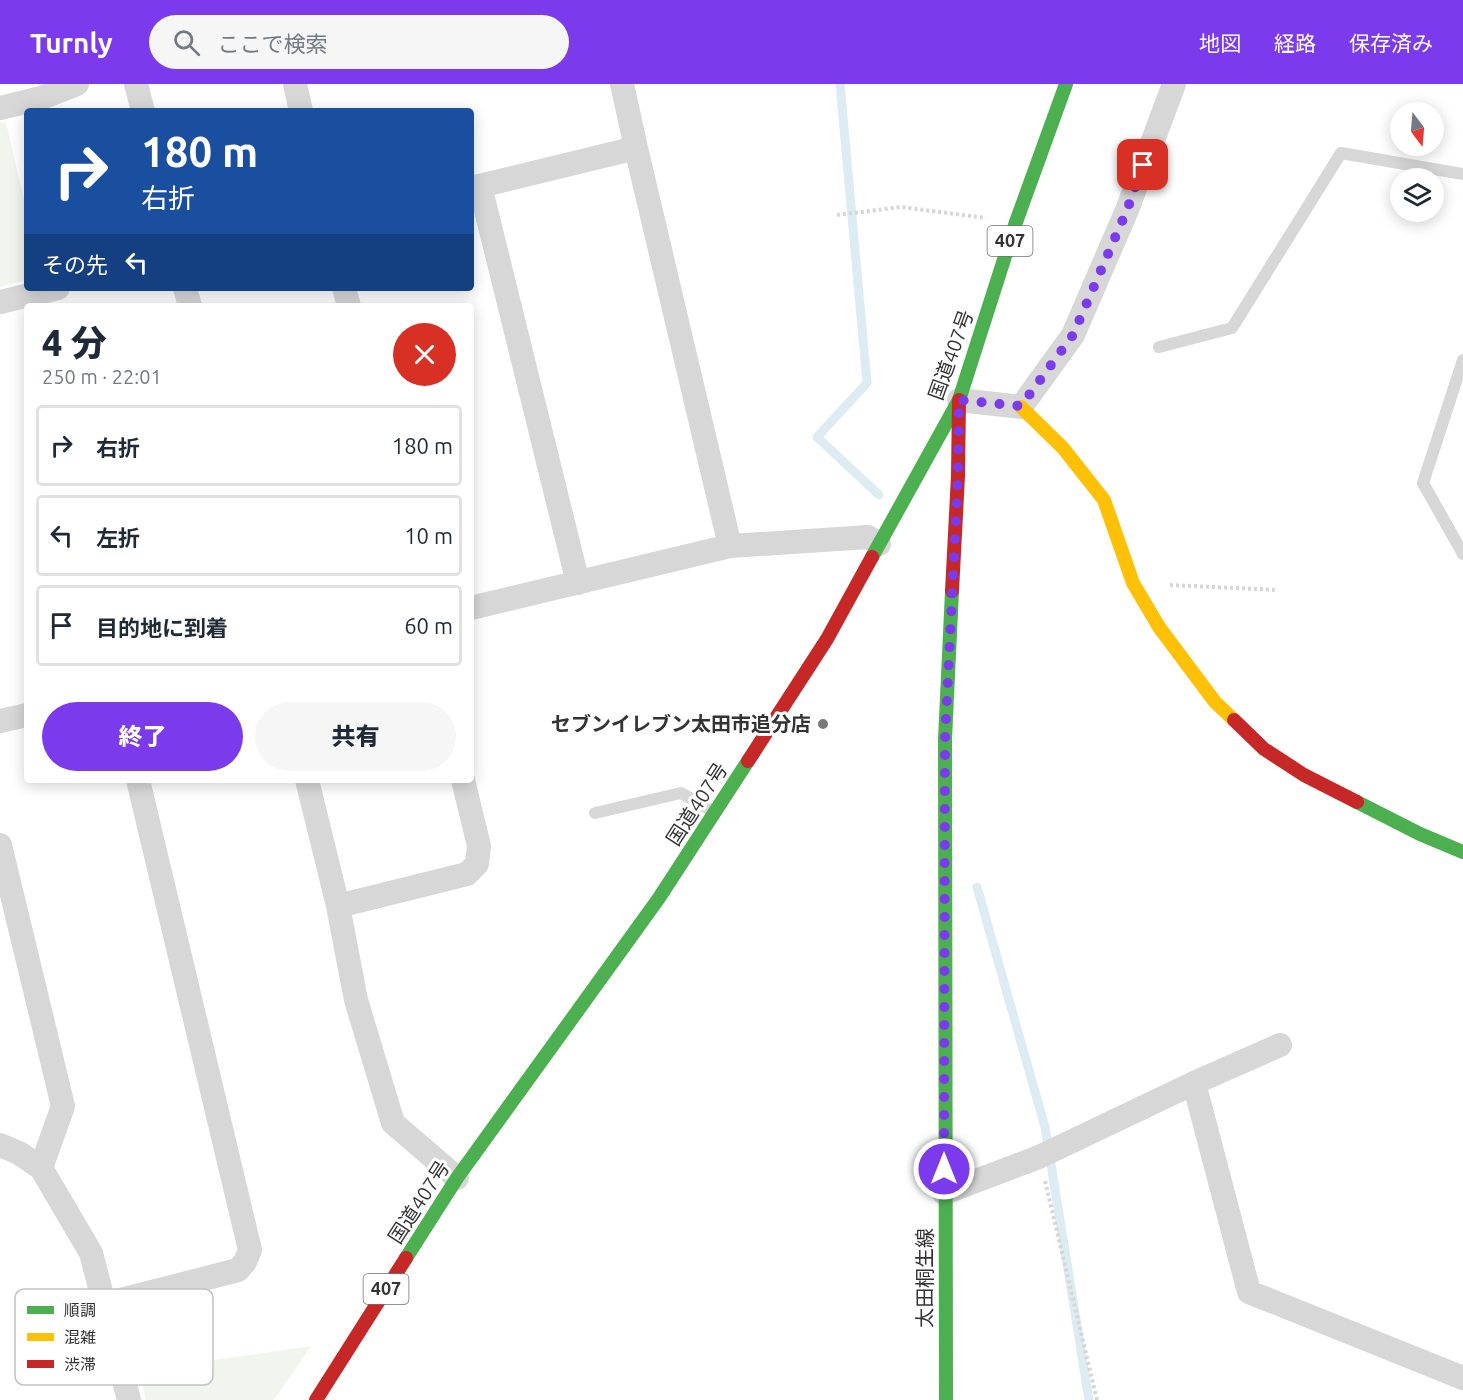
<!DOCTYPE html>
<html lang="ja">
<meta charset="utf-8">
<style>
body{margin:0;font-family:Ubuntu,"Noto Sans JP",sans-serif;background:#f6f6f7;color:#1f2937;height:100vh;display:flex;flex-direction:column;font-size:22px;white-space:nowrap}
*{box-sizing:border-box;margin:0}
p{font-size:20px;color:#747a83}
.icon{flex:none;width:33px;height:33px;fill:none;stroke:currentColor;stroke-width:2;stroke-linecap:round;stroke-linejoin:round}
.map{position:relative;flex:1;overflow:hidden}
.sheet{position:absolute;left:24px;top:219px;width:450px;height:480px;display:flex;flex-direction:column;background:#fff;border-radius:6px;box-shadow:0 3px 15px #0003}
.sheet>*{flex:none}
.banner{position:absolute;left:24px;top:24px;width:450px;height:183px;border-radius:6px;box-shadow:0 3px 15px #0003;background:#1a4fa0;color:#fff;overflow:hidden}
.needle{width:39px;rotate:164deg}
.tools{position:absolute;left:1390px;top:18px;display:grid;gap:12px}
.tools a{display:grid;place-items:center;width:54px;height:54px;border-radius:50%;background:#fff;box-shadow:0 3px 15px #0003;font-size:30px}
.pin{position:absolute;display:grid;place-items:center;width:51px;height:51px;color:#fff;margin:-26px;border-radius:12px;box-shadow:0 3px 9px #0006}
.me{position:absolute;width:66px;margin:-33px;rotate:0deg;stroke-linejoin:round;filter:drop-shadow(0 0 4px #0008)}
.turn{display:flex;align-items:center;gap:21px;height:126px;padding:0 18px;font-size:27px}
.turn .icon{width:78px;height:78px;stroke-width:2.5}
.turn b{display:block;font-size:42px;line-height:51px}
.then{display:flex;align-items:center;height:57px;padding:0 18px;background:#0003;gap:12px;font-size:22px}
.round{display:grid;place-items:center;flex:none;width:63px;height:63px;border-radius:32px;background:#f6f6f7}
.headline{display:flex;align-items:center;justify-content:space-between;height:102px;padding:0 18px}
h1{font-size:36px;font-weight:800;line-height:45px}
.primary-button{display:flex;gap:12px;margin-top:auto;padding:12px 18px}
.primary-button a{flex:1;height:69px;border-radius:36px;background:#7c3aed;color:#fff;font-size:24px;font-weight:800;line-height:69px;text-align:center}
.primary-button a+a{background:#f6f6f7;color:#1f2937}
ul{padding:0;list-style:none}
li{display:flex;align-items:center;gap:18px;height:81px;margin:0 12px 9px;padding:0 6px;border:3px solid #e0e1e3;border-radius:6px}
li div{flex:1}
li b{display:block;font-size:22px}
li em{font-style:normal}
header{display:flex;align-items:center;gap:36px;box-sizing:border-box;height:84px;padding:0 30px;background:#7c3aed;color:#fff}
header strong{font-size:28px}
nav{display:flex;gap:33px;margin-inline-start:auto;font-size:21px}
.search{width:420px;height:54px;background:#f6f6f7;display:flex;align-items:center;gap:15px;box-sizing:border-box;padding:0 21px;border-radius:33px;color:#747a83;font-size:22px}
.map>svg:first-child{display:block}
</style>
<header>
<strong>Turnly</strong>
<div class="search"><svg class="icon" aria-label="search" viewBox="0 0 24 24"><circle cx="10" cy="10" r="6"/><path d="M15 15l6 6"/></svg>ここで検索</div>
<nav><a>地図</a><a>経路</a><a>保存済み</a></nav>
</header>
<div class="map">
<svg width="1463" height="1316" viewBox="0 0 1463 1316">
<rect width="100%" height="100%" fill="#fff"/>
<path fill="#f1f5ed" d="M6 38 27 129V196L0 203V39Z
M311 1262 274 1316H146L139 1287Z"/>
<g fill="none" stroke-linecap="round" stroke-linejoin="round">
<path stroke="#ddebf3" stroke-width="9" d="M840 0 867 299 817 353 879 411
M977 803 1045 1043 1089 1316"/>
<path stroke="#d6d6d6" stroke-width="4" stroke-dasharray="3 3" stroke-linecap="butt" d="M837 131 901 123 986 134
M1170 501 1277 506
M1045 1097 1097 1316"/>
<path stroke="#d7d7d7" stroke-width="12" d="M1159 263 1232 244 1341 69 1463 90
M1463 276 1423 399 1463 470
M595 729 681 709 714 728"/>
<path stroke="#d7d7d7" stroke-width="24" d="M136 0 143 27
M295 0 301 27
M622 0 636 64 730 462
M0 24 41 14 77 0
M480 102 578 499
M471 104 636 64
M185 204 190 222
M344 204 349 222
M0 218 58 204
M959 316 1021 323 1073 251 1127 126 1174 0
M471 524 730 462 868 453 879 460
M0 637 27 631
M307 696 338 822 356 916 393 1039 457 1094
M0 761 63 1022 41 1084
M338 822 467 790 477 780 479 762 463 696
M1194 999 1249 1208 1463 1294
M0 1061 19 1069 41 1084 91 1169 129 1316
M944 1109 1039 1073 1194 999 1280 961
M105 1220 238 1186 245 1178 250 1166 138 696"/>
<path stroke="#4caf50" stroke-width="14" d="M872 473 959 316 1016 138 1066 0
M1357 718 1420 750 1463 768
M406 1174 457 1094 659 814 748 677
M946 1316 945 655 952 507"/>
<path stroke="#ffc107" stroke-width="14" d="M1021 323 1063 364 1104 416 1133 499 1159 543 1215 618 1234 636"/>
<path stroke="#c62828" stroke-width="14" d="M952 507 958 392 959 316
M1234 636 1264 665 1304 691 1357 718
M748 677 827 555 872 473
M316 1316 406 1174"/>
</g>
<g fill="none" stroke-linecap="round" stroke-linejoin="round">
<path stroke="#7c3aed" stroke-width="10" stroke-dasharray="0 18" d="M944 1085 945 655 958 392 959 316 1021 322 1073 251 1127 126 1143 81"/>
</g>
<circle fill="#7a7a7a" stroke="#fff" stroke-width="2" cx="823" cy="640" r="6"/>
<g text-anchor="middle" stroke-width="6" stroke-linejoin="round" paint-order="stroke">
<g fill="#fff" stroke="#707070" stroke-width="1.5">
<rect x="987.5" y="142" width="45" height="30" rx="4.5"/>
<rect x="363.5" y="1190" width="45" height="30" rx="4.5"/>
</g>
<g font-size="18" font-weight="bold" fill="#333">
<text x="1010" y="163">407</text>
<text x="386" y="1211">407</text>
</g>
<g font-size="20" fill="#333" stroke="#fff">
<text transform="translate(951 271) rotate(-70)" y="7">国道407号</text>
<text transform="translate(697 720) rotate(-57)" y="7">国道407号</text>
<text transform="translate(419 1118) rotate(-57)" y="7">国道407号</text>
<text transform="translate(925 1194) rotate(-90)" y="7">太田桐生線</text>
</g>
<g font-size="20" font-weight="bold" fill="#333" stroke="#fff" text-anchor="end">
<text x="811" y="647">セブンイレブン太田市追分店</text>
</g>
</g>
<rect x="15" y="1205" width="198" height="96" rx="9" fill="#fff" stroke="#c2c2c2" stroke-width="1.5"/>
<rect x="27" y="1222" width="27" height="8" fill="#4caf50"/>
<rect x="27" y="1249" width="27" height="8" fill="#ffc107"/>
<rect x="27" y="1276" width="27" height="8" fill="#c62828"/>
<g font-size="16" fill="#333">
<text x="64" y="1232">順調</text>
<text x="64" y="1259">混雑</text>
<text x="64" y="1286">渋滞</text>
</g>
</svg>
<div class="tools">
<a><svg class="needle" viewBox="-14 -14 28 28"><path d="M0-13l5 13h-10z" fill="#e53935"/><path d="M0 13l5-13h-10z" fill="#747a83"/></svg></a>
<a><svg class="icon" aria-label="layers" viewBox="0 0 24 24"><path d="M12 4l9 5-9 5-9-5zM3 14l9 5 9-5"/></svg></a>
</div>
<div class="pin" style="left:1143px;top:81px;background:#d93025"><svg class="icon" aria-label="arrive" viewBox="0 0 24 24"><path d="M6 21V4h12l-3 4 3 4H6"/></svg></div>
<svg class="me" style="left:944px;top:1085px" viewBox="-20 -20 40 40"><circle r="17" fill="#7c3aed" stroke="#fff" stroke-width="3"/><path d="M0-11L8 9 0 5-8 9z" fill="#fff"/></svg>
<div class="banner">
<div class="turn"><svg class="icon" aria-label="right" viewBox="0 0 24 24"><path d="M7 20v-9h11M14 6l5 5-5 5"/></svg><div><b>180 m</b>右折</div></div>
<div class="then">その先<svg class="icon" aria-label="left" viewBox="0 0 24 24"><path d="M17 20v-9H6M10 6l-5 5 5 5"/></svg></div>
</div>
<section class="sheet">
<div class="headline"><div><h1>4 分</h1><p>250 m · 22:01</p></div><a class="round" style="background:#d93025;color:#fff"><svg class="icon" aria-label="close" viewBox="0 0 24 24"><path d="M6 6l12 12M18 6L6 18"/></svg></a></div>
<ul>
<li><svg class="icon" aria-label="right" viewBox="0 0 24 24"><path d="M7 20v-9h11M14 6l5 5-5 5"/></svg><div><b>右折</b></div><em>180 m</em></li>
<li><svg class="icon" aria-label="left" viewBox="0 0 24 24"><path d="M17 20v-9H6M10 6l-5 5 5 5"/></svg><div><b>左折</b></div><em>10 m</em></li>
<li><svg class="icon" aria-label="arrive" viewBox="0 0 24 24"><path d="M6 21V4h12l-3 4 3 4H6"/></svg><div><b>目的地に到着</b></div><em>60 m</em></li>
</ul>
<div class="primary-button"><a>終了</a><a>共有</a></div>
</section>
</div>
